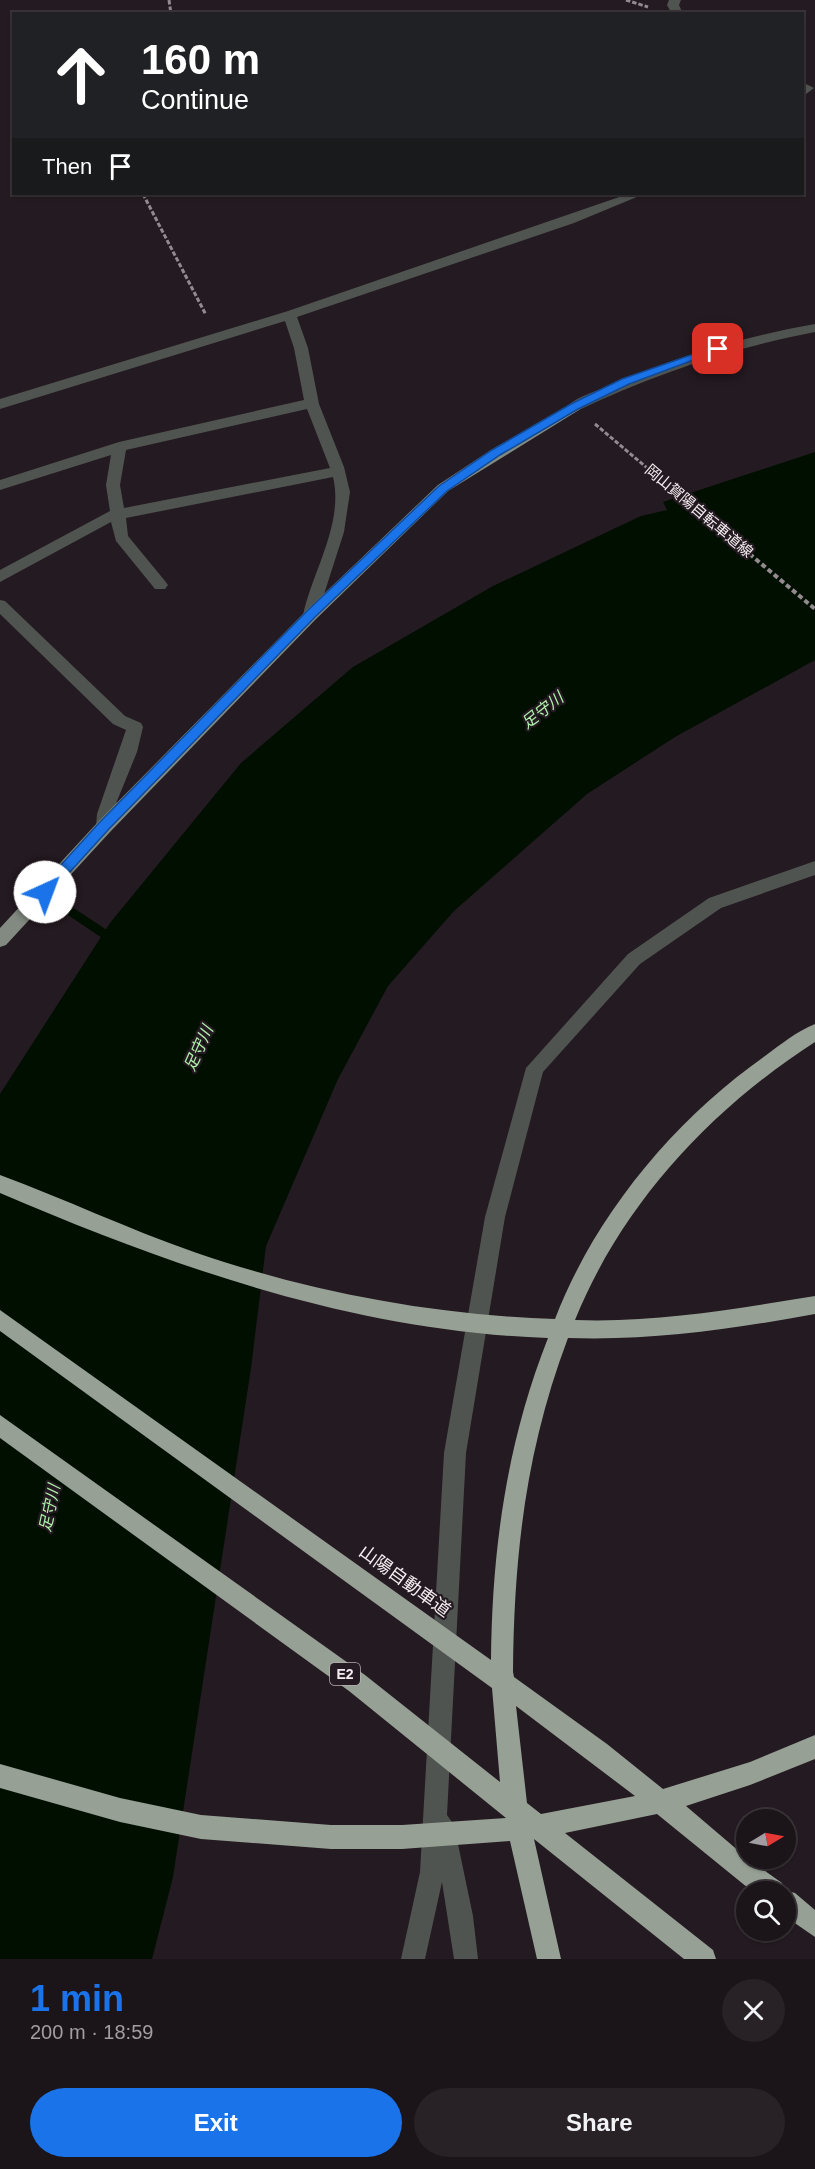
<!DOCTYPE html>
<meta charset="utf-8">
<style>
body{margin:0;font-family:Helvetica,"Noto Sans JP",sans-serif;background:#282126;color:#f1f3f6;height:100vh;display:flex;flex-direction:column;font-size:22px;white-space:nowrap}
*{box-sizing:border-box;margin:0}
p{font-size:20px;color:#a09ea2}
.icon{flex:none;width:33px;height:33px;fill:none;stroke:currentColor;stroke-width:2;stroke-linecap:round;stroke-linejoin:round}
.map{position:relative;height:1959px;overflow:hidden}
.sheet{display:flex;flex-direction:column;background:#1b1419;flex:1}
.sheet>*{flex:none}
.guide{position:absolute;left:12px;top:12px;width:792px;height:183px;border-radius:0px;box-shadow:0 2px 4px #0004,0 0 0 2px #393338;background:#202124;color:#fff;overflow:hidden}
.needle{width:39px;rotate:80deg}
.buttons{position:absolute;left:736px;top:1809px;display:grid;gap:12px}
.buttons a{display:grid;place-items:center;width:60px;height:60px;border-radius:50%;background:#1b1419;box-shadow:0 2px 4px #0004,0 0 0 2px #393338;font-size:30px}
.pin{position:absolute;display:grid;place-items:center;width:51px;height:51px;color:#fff;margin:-26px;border-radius:12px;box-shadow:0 3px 9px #0006}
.me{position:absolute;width:66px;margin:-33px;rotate:43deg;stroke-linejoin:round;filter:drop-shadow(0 0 4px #0008)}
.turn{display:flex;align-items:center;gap:21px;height:126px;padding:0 30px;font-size:27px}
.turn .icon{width:78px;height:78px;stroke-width:2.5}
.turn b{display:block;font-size:42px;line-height:51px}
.then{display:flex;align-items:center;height:57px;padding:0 30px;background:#0003;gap:12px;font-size:22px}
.round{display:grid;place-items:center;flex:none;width:63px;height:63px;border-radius:32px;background:#282126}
.head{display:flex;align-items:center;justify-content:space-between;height:102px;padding:0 30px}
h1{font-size:36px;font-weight:800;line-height:45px;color:#1a73e8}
.primary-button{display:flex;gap:12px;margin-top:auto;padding:12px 30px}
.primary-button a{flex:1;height:69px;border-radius:36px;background:#1a73e8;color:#fff;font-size:24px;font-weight:800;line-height:69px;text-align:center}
.primary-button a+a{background:#282126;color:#f1f3f6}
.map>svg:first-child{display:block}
</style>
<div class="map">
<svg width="815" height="1959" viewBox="0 0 815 1959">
<rect width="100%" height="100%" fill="#241a21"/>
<path fill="#000f00" d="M815 452V660L675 737 587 794 454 911 388 986 338 1079 266 1246 251 1368 173 1877 152 1959H0V1094L110 923 241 763 353 667 493 586 641 516 667 510 663 502Z"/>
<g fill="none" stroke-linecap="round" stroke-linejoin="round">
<path fill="#000f00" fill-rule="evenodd" d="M66 903 119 938 121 941 119 944H111L62 911 60 908 62 905Z"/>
<path stroke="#938a90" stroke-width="3" stroke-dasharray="4.5 2" stroke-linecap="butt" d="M169 0 171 14
M626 0 648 7
M143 194 206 315
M595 424 678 494"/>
<path stroke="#938a90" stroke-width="4" stroke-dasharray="5 3" stroke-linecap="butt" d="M676 492 815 609"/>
<path fill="#505450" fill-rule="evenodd" d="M669 0H681L679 5 683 14H672L667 5Z
M802 82 814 88 802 97Z
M628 194H644L574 223 297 317 308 348 319 404 344 467 350 492 344 532 316 619 311 620 303 615C313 570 344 523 333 477L126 518 128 536 165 581 168 585 165 589H155L116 541 111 522 0 582V570L110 511 106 485 111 455 0 490V480L119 442 304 400 294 348 285 321 0 409V399L288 311ZM307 409 330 468 124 508 120 485 126 450Z
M815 324V332C732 348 655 374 579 410H569L567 407C574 398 592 393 603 388 672 358 742 337 815 324Z
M0 600 5 601 125 716 141 723 143 727 137 752 117 801 110 832H98L96 827 97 814 126 730 113 724 0 614Z
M815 861V875L721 908 640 964 543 1072 505 1217 466 1453 447 1815 454 1825 473 1916 478 1959H454L442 1882 425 1959H401L420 1872 444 1453 485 1217 526 1068 628 954 709 898Z"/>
<path fill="#828a81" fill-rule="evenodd" d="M574 402 581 407 579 410 448 491 316 619 110 832 6 945 0 947V928L98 822 306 611 438 485 491 450Z"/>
<path fill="#96a095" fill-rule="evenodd" d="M815 1024V1042C711 1109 622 1204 575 1320 656 1323 735 1309 815 1296V1314C733 1329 652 1341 568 1338 526 1449 514 1554 513 1672L514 1677 607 1744 663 1789 750 1762 815 1735V1759L750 1785 686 1806 747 1858 782 1883 784 1890 795 1893 815 1910V1937L786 1917V1892H753L657 1814 565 1833 713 1950 716 1959H684L534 1839 561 1959H537L510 1841 402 1849H331L201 1839 120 1822 0 1788V1764L120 1798 201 1815 331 1825H402L506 1818 349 1691 0 1438V1415L365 1675 500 1782 492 1688 0 1331V1310L491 1660C492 1548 507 1442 548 1338 355 1331 175 1268 0 1193V1175C65 1199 128 1229 194 1252 310 1292 433 1315 555 1319 595 1215 674 1120 765 1056 780 1045 797 1031 815 1024ZM516 1706 635 1796 541 1814 527 1803Z"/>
</g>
<path fill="#1a73e8" stroke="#114b97" stroke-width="1.5" d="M714 347 723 349 629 384 578 409 500 455 447 491 315 617 108 830 49 895H40V888L99 823 306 612 439 486 492 450 571 404 622 379Z"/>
<g text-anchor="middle" stroke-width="4.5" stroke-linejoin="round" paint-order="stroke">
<rect fill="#241a21" stroke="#b6aeb3" stroke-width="1.5" x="330" y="1663" width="30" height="22" rx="4.5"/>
<g font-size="14" font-weight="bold" fill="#f5edf2">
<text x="345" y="1679">E2</text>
</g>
<g font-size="15" fill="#f5edf2" stroke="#241a21">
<text transform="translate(699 511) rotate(40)" y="5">岡山賀陽自転車道線</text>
</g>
<g font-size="16" font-style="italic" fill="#b0f3ac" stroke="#241a21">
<text transform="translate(542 710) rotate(-38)" y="6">足守川</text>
<text transform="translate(198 1048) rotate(-66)" y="6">足守川</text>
<text transform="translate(49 1508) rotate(-78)" y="6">足守川</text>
</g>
<g font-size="18" fill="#f5edf2" stroke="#241a21">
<text transform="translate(405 1581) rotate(36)" y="6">山陽自動車道</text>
</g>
</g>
</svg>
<div class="buttons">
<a><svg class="needle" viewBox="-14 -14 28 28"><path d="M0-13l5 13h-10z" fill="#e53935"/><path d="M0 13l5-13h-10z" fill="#a09ea2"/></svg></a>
<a><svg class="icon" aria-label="search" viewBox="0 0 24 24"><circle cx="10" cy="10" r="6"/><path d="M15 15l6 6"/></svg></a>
</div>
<div class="pin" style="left:718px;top:349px;background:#d93025"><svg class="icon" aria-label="arrive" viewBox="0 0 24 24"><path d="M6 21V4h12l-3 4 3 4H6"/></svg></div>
<svg class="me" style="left:45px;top:892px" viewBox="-20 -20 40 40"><circle r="19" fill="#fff"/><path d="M0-13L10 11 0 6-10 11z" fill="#1a73e8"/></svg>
<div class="guide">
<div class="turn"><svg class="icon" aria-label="ahead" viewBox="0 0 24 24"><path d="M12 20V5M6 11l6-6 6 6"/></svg><div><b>160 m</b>Continue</div></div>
<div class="then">Then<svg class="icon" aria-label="arrive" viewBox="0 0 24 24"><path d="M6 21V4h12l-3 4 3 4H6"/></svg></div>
</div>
</div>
<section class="sheet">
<div class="head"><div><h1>1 min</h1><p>200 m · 18:59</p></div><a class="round"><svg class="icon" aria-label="close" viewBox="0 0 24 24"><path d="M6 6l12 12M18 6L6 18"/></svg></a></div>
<div class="primary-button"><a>Exit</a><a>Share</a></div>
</section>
